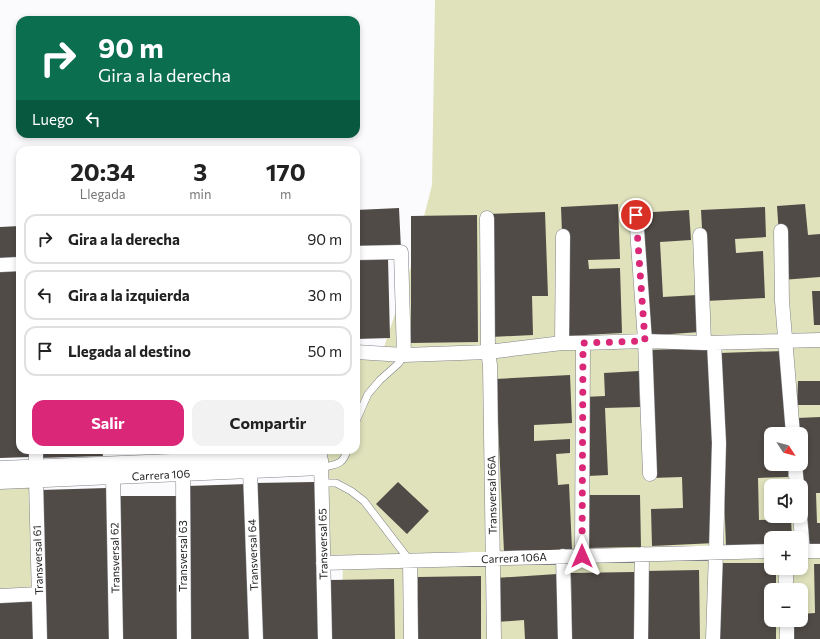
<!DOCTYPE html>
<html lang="es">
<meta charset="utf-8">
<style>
body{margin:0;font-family:Commissioner,sans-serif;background:#f2f2f2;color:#222;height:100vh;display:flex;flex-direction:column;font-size:15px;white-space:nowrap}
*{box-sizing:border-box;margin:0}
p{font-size:13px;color:#767676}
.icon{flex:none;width:22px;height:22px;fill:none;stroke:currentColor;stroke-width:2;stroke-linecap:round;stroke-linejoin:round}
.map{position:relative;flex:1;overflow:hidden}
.drawer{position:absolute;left:16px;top:146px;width:344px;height:308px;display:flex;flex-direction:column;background:#fff;border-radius:12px;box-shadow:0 2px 6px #0003}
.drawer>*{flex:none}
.guide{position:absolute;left:16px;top:16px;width:344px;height:122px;border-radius:12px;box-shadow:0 2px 6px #0003;background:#0b6e4f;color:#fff;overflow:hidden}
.needle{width:26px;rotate:126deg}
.fabs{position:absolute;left:764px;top:427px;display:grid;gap:8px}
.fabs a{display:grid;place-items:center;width:44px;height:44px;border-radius:8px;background:#fff;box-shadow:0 2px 6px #0003;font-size:20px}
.pin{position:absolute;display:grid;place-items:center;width:34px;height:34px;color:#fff;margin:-17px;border:2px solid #fff;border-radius:50%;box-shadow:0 1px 4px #0007}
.me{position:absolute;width:44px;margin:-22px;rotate:0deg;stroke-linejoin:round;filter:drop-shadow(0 0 3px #0008)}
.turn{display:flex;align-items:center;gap:14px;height:84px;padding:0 16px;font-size:18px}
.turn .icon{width:52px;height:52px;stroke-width:2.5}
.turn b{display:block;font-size:28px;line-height:34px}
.then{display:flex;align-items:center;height:38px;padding:0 16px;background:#0003;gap:8px;font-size:15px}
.eta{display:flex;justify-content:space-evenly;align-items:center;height:68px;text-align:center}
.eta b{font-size:24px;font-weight:700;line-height:28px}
.button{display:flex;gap:8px;margin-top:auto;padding:8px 16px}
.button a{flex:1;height:46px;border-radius:12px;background:#db2777;color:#fff;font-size:16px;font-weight:700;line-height:46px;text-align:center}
.button a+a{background:#f2f2f2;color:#222}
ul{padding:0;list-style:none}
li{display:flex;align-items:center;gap:12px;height:50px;margin:0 8px 6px;padding:0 8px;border:2px solid #e0e0e0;border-radius:12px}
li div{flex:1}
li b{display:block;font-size:15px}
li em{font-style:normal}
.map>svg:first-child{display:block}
</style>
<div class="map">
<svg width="820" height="639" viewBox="0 0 820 639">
<rect width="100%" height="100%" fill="#fbfbfe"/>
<path fill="#dfe2bb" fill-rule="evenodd" d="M435 0H820V639H341L343 561H324L323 450H356V351L383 350 413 260 432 185ZM771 434H801V464H771ZM771 486H801V516H771ZM771 538H801V568H771ZM771 590H801V620H771Z
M0 487H32L34 590 0 592Z"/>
<path fill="#514b47" d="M618 204 620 259 588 260 589 269 620 268 622 333 566 336 561 207Z
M805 204 808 235 820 234V277L782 280 777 206Z
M765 207 766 237 735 239 736 253 763 251 765 298 706 301 701 210Z
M399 208 401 249 356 250V210Z
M689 210 691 240 660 242 663 297 697 295 700 332 642 336 635 213Z
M545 212 548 296H532L533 335 491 337 487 214Z
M477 215 478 342 411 343V216Z
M20 226V260H0V227Z
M388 258 390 338 356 339V259Z
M0 271H20V450H30V457L0 458Z
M812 291H820V325H814Z
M710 348 715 543 652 546 651 509 683 508 682 477 651 478 647 350Z
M784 351 786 434H771V464H788V477L758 478 759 520 791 519 792 538H771V545L726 547 719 353Z
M639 371 640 407 605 408 608 475 588 476 584 397 605 396 604 373Z
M570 375 572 423 534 425V441L570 439V453L556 454 558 485 569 484 572 549 504 552 496 379Z
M798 381H820V405H797Z
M820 417V493H816L817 523H820V544L803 545 801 505V434H798L797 418Z
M39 450H102L103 456 39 458Z
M315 482 321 639H260L252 483Z
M398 482 429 511 407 534 376 504Z
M247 484 250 639H189L187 486Z
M107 488 112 639H44L41 490Z
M584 495H640L641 547 585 548Z
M119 496H179V639H119Z
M718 563H771V568H776V590H771V620H776V639H718Z
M814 564H820V639H787V620H801V614L815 613Z
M699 570 700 639H646L645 571Z
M634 572 635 639H572L571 573Z
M557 574 560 639H525L524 620 497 622 495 578Z
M481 576V639H418V577Z
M394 579 395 639H330V580Z
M36 599 37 639H0V600Z"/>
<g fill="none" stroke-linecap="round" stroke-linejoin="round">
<defs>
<path id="lane" d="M356 421 368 394 380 380 399 363 404 355
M321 468C335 464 343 466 347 450
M321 483H336L351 491 364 501 410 561"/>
<path id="street" d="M636 215 645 341 650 474
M487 218 488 352 490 365 494 639
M781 231 782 301 793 434
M700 235 704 343
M356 253 401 252 404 355
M0 265 20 264
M562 343 563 236
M356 352 404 355 488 352 562 343H583L645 341 704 343 820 340
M36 450V466
M321 460 325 639
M795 464 797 486
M0 468 320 455
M250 471 256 639
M183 474 184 639
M113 477 116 639
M36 480 40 639
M0 482 321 468
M800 516 803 551
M801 551H820
M563 556 565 639
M582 556 583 343
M410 561 411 639
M323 563 771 551
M786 568V590
M0 596 39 594
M787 620V639
M641 639 642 554
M713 639 716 552 719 443 714 343"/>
</defs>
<use href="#lane" stroke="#818289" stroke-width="8"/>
<use href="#street" stroke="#818289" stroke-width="15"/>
<use href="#lane" stroke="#fff" stroke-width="7"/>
<use href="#street" stroke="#fff" stroke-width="14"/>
</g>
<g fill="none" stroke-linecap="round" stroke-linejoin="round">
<path stroke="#db2777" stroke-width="7" stroke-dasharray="0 12.6" d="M582 556 583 343 645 341 636 215"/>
</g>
<g text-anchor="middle" stroke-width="4" stroke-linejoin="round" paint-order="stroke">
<g font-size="11" fill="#202123" stroke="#fff">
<text transform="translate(161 475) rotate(-3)" y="4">Carrera 106</text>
<text transform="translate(492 495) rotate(-91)" y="4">Transversal 66A</text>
<text transform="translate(323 544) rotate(-91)" y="4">Transversal 65</text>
<text transform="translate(253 555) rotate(-92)" y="4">Transversal 64</text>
<text transform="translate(183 556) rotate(-90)" y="4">Transversal 63</text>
<text transform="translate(115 558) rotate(-91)" y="4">Transversal 62</text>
<text transform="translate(514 558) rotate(-2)" y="4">Carrera 106A</text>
<text transform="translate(38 560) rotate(-92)" y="4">Transversal 61</text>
</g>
</g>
</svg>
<div class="fabs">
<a><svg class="needle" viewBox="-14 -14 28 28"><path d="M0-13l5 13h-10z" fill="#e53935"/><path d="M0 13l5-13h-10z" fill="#767676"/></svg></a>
<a><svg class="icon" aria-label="sound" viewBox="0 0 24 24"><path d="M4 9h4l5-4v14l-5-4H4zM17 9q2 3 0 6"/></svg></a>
<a>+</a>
<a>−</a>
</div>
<div class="pin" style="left:636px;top:215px;background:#d93025"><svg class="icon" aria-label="arrive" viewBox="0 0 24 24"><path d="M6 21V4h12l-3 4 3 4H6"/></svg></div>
<svg class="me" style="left:582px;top:556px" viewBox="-20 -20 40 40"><path d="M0-17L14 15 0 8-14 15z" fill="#db2777" stroke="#fff" stroke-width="4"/></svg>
<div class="guide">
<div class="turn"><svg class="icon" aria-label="right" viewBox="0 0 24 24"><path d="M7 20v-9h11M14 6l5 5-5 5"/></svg><div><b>90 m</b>Gira a la derecha</div></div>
<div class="then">Luego<svg class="icon" aria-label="left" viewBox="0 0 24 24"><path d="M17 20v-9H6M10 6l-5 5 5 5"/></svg></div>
</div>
<section class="drawer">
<div class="eta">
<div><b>20:34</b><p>Llegada</p></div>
<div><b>3</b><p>min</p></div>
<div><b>170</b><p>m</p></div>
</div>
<ul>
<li><svg class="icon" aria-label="right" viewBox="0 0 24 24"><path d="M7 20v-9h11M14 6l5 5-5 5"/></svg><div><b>Gira a la derecha</b></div><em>90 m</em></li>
<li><svg class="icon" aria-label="left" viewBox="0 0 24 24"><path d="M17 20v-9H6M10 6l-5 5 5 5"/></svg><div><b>Gira a la izquierda</b></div><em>30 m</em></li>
<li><svg class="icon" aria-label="arrive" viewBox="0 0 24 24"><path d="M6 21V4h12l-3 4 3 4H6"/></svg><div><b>Llegada al destino</b></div><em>50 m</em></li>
</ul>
<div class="button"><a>Salir</a><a>Compartir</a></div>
</section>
</div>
